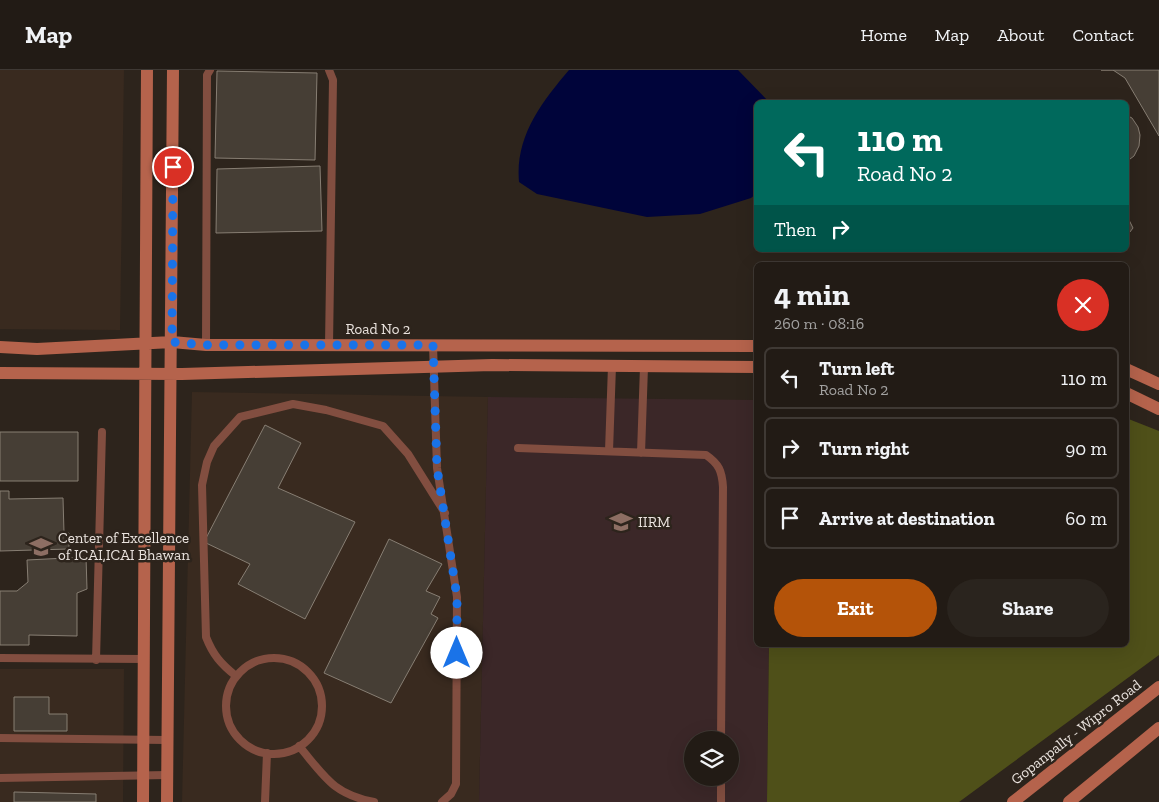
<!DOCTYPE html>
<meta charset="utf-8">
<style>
body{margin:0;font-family:"Zilla Slab",serif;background:#2a241e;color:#f1f3f6;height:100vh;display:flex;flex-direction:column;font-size:19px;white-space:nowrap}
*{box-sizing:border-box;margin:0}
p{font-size:16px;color:#a2a1a0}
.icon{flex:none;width:28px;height:28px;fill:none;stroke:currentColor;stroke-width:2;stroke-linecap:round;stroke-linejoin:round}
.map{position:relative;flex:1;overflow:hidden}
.drawer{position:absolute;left:754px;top:192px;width:375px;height:385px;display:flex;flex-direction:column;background:#221b15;border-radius:8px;box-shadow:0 5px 20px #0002,0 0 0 1px #3f3934}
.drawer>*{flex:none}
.banner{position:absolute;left:754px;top:30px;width:375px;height:152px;border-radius:8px;box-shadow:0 5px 20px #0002,0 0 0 1px #3f3934;background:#00695c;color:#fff;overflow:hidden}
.buttons{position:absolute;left:684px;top:661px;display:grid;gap:10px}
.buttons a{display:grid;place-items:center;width:55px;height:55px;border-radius:50%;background:#221b15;box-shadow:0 5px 20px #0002,0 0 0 1px #3f3934;font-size:25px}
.pin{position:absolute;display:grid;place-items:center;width:42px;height:42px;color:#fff;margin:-21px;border:2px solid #fff;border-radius:50%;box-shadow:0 1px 5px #0007}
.me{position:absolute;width:55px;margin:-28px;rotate:0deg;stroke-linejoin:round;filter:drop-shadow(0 0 4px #0008)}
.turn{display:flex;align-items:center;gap:18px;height:105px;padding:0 20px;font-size:22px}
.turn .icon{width:65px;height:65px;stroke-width:2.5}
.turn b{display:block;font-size:35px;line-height:42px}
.then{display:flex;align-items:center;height:48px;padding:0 20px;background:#0003;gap:10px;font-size:19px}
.round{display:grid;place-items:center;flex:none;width:52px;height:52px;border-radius:26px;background:#2a241e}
.headline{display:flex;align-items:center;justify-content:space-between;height:85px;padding:0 20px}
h1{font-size:30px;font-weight:800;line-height:38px}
.primary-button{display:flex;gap:10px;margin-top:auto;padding:10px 20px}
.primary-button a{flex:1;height:58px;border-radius:30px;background:#b45309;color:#fff;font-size:20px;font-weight:800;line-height:58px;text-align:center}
.primary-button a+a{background:#2a241e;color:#f1f3f6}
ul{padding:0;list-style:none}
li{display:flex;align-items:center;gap:15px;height:62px;margin:0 10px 8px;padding:0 10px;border:2px solid #3f3934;border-radius:8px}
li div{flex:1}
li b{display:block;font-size:19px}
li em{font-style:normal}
header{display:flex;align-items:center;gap:30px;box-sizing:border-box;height:70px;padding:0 25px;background:#221b15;border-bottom:1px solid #3f3934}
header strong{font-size:24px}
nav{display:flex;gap:28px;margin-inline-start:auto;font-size:18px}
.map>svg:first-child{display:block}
</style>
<header>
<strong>Map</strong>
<nav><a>Home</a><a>Map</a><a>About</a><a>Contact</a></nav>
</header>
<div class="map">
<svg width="1159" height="732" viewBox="0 0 1159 732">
<rect width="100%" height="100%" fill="#2d241c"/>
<path fill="#392a1f" d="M0 0H124L120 260 0 259Z
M192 322 488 327 479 732H182Z
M0 599H124L123 732H0Z"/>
<path fill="#3b2728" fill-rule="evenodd" d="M488 327 756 330V575H769L767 732H479ZM692 670H730V708H692Z"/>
<path fill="#4f5019" d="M1126 348 1159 361V585L959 732H767L769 575H1126Z"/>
<path fill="#00043a" d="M569 0H738L769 32H756V124L751 128 700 144 647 147 537 124 519 112C515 67 541 33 569 0Z"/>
<path fill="#463e35" stroke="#877e73" d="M1101 0H1159V66L1125 8 1113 0Z
M217 1 317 3 315 90 215 88Z
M1126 45 1132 48 1138 57 1140 65 1139 76 1134 86 1126 92Z
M320 96 322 161 216 163 217 99Z
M1126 144 1133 158 1126 167Z
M265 355 301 373 278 418 355 452 305 549 238 514 250 494 204 472Z
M0 362H78V411H0Z
M0 421H9V429L63 428 64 463H69V479L0 481Z
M389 469 442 494 426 521 440 527 431 544 438 548 391 633 324 603Z
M86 487 87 519 77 523V566L29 565V575H0V521H17L28 512 27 490Z
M14 627H49V644H67V661H14Z
M14 722 96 724V732H14Z"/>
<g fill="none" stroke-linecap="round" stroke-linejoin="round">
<path stroke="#824e40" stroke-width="8" d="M206 275 207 5 210 0
M329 275 333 10 329 0
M433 275 437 398 457 527 456 714 451 724 442 732
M518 378 706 385C719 394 722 401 723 417L721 670
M609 381 612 296
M641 383 644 297
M226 636a48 48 0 1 1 96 0a48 48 0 1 1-96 0Z
M0 588 144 589
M96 590 102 362
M236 606C221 594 213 585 206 567L202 415 207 392 214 376 240 347 293 334 326 340 383 356 408 384 445 443
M0 668 166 670
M299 676C325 707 333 724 374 732
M0 708 167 705
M265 732 267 683
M721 732V708"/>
<path stroke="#b5634c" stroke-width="12" d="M0 277 37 279 172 272 206 275 756 276
M1126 299 1159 314
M0 303 182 304 492 295 756 297
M1126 323 1159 339
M143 732 147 0
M167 732 173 0
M1013 732 1159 617
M1069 732 1159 658"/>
</g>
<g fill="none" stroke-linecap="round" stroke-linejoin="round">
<path stroke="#1a73e8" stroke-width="9" stroke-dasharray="0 16.2" d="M173 97 172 272 206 275H433L437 398 457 527V583"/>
</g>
<defs>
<symbol id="university-bare" viewBox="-9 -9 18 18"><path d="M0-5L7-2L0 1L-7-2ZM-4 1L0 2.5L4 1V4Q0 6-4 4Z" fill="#8d6e63" stroke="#2d241c" stroke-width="2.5" paint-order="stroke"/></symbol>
</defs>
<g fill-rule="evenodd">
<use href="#university-bare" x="605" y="436" width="32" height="32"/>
<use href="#university-bare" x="25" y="461" width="32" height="32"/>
</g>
<g text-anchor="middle" stroke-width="5" stroke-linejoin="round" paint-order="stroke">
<g font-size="15" fill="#eae3de" stroke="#2d241c">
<text x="378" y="264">Road No 2</text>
<text transform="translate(1076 662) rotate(-38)" y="5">Gopanpally - Wipro Road</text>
</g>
<g font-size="15" fill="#eae3de" stroke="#2d241c" text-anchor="start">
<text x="638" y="457">IIRM</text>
<text x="58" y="473">Center of Excellence<tspan x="58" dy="17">of ICAI,ICAI Bhawan</tspan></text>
</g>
</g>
</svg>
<div class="buttons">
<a><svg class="icon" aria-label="layers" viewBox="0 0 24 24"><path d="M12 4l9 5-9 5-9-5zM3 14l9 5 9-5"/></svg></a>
</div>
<div class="pin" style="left:173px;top:97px;background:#d93025"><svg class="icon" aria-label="arrive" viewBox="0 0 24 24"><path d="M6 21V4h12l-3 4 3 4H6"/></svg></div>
<svg class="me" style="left:457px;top:583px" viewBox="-20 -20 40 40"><circle r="19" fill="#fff"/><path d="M0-13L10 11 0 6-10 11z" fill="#1a73e8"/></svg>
<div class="banner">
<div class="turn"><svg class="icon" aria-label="left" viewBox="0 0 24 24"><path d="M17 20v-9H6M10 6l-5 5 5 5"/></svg><div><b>110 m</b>Road No 2</div></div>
<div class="then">Then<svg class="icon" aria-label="right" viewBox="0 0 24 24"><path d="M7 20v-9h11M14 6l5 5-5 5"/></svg></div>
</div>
<section class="drawer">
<div class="headline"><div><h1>4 min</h1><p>260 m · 08:16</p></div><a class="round" style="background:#d93025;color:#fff"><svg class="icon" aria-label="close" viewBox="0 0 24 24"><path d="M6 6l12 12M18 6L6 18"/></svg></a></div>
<ul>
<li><svg class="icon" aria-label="left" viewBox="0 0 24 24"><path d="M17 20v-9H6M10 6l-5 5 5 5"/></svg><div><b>Turn left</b><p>Road No 2</p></div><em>110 m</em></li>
<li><svg class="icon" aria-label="right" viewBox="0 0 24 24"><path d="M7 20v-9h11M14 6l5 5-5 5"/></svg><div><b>Turn right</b></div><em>90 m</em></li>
<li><svg class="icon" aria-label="arrive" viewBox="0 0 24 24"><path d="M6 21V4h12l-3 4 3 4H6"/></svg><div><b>Arrive at destination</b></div><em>60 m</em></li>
</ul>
<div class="primary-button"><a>Exit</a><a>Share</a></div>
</section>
</div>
